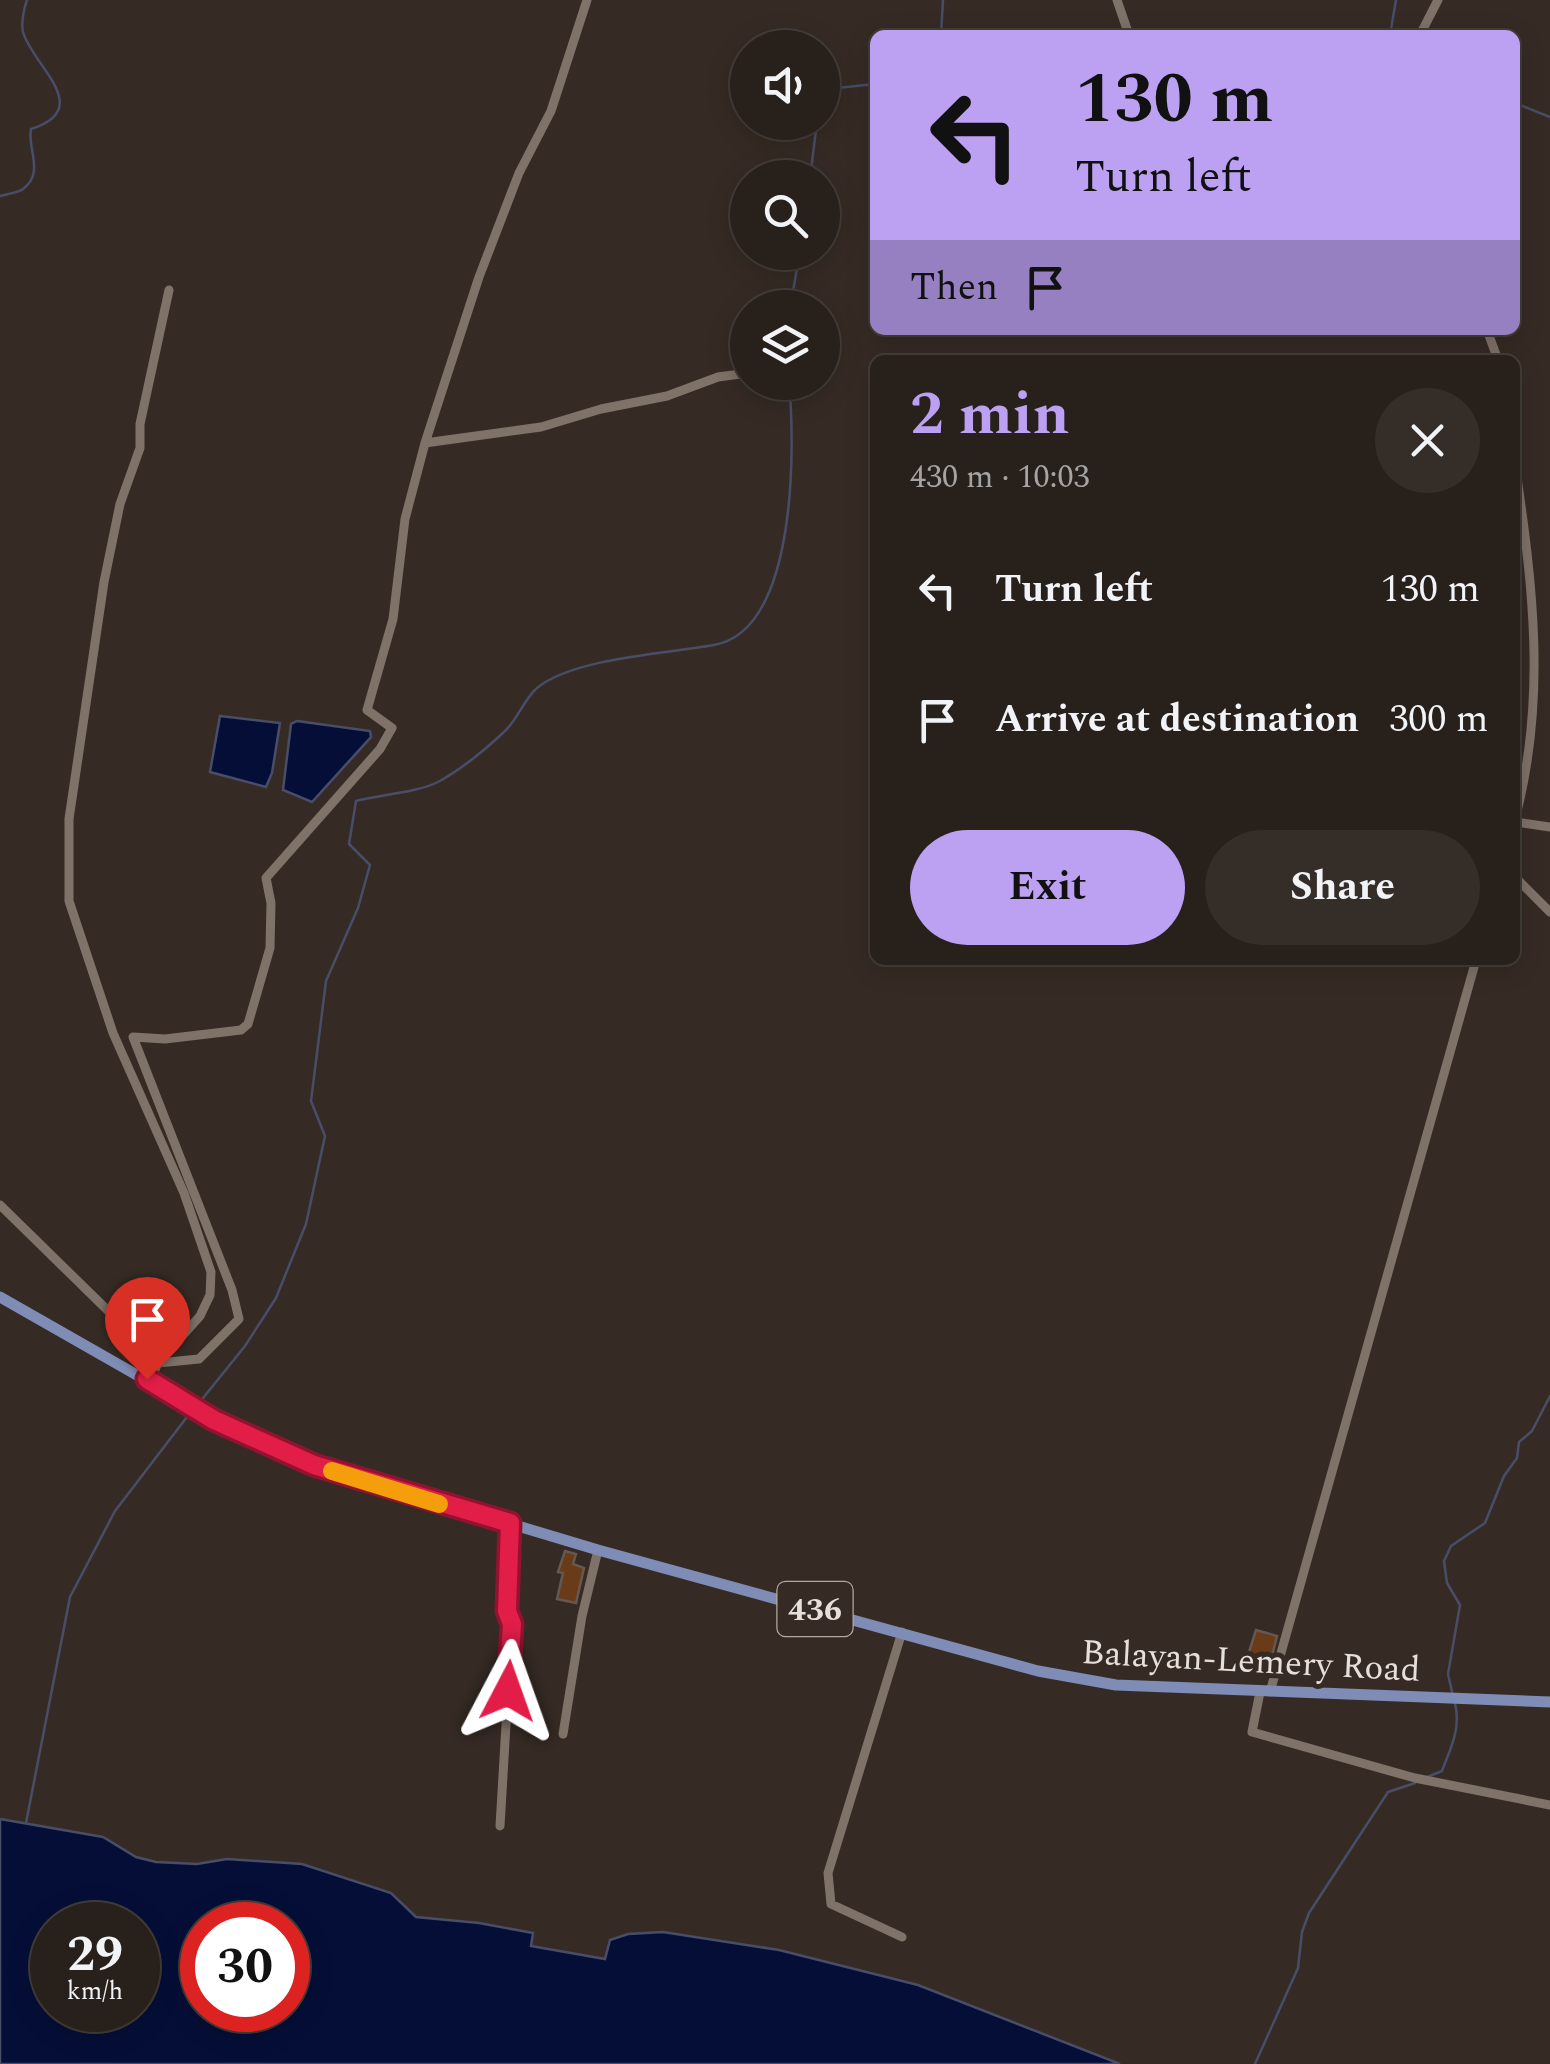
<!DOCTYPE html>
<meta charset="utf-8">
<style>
body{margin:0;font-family:Spectral,serif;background:#342d28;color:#f1f3f6;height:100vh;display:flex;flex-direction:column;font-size:38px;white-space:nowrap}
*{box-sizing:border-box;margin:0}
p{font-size:32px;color:#a5a3a3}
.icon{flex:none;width:55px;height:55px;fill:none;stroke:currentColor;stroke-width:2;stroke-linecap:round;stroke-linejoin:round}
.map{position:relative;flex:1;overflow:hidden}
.sheet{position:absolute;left:870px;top:355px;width:650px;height:610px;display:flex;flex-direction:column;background:#28201b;border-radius:15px;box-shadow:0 5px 25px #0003,0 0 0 2px #443e3a}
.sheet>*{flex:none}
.hud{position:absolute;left:870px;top:30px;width:650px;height:305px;border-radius:15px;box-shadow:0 5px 25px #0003,0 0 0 2px #443e3a;background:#bca0f2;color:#111;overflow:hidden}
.controls{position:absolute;left:730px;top:30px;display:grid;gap:20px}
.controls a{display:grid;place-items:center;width:110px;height:110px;border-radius:50%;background:#28201b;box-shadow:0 5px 25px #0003,0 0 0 2px #443e3a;font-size:50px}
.speed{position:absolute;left:30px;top:1902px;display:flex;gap:20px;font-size:50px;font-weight:700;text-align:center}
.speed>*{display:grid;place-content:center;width:130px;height:130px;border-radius:50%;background:#28201b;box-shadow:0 5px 25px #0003,0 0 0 2px #443e3a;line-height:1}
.speed small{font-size:25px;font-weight:400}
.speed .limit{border:15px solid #d22;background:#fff;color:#111}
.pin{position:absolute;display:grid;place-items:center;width:85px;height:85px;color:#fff;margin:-102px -42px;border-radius:50% 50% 50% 0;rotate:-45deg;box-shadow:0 0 10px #0007}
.pin .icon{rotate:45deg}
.me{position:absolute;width:110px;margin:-55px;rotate:4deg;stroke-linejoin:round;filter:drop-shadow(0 0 8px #0008)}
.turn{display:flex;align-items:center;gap:35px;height:210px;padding:0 40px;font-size:45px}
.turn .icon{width:130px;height:130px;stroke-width:2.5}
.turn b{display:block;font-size:70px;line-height:85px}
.then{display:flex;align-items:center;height:95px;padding:0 40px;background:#0003;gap:20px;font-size:38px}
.round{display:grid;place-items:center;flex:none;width:105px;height:105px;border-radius:52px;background:#342d28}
.overview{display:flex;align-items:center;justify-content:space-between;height:170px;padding:0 40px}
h1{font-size:60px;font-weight:700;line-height:75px;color:#bca0f2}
.button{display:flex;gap:20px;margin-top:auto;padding:20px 40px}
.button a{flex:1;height:115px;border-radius:60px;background:#bca0f2;color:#111;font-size:40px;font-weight:700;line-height:115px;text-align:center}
.button a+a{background:#342d28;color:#f1f3f6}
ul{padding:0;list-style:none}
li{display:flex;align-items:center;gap:30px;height:130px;padding:0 40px}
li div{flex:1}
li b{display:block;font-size:38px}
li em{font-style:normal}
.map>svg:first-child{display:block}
</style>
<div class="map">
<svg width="1550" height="2064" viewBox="0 0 1550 2064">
<rect width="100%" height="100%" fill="#362b24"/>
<path fill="#050e37" stroke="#484d68" stroke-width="2.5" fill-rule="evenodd" d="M220 716 280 723 272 773 266 787 210 772Z
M297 721 370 731 371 737 312 802 283 790 291 724Z
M0 1819 103 1837 136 1857 156 1862 197 1864 227 1859 302 1864 391 1893 416 1917 479 1923 533 1933 531 1946 605 1959 610 1940 628 1934 663 1932 779 1950 918 1985 1120 2064H0ZM52 1925H138V2010H52ZM202 1925H288V2010H202Z"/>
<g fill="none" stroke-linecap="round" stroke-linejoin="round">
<path stroke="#484d68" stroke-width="2.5" d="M1393 30 1405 35
M941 35 943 0
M1300 35H1303
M1390 35 1396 0
M1515 103 1550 117
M822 112 837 88 875 84
M810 178 817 122
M0 196C6 194 18 193 23 189 45 173 27 149 31 129 96 109 32 65 23 32 21 23 24 8 27 0
M790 308 800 252
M199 1403 245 1346 276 1298 306 1224 325 1136 311 1101 326 981 358 908 370 865 349 844 356 801C379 795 419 792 438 782 460 770 487 748 505 731 518 719 524 699 537 688 573 658 670 653 714 645 798 630 795 445 789 382
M1453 1696 1448 1674 1460 1605 1447 1583 1444 1561 1451 1546 1485 1523 1504 1476 1517 1458 1519 1442 1532 1431 1550 1396
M1427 1777 1442 1771C1451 1747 1461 1729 1455 1703
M26 1823 70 1597 115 1511 190 1413
M1255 2064 1298 1968 1302 1932 1309 1913 1388 1792 1415 1783"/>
</g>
<path fill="#693b18" stroke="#655851" stroke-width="2.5" d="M565 1551 576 1554 573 1564 584 1568 576 1603 557 1599 563 1573 558 1572Z
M1256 1630 1277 1636 1272 1656 1248 1655Z"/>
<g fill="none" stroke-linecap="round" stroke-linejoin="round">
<path stroke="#7f7269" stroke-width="9" d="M1117 0 1129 35
M1420 35 1438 0
M1487 330 1498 360
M425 443 541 427 601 409 667 396 718 377 748 373
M1515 464C1533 585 1547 700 1515 819
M1515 822 1550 827
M1515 877 1550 912
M0 1205 141 1343 158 1363 150 1381
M158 1363 199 1359 239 1319 232 1290 133 1037 165 1039 241 1030 248 1024 270 948 271 903 266 878 380 749 392 728 367 710 393 619 405 519 425 443 479 277 519 173 551 111 587 0
M158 1363 200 1316 210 1295 211 1272 184 1193 113 1033 69 901V819L104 582 120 504 140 448V424L169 290
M1260 1692 1252 1732 1415 1778 1550 1805
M1270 1692 1476 960
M563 1734 582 1616 598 1550
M500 1826 512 1624 507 1611 510 1523
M902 1937 831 1904 828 1873 902 1632"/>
<path stroke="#7f8cb5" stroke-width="11" d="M0 1297 214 1419 314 1465 598 1550 1038 1671 1116 1685 1550 1702"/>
</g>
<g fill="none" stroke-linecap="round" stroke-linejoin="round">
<defs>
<path id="route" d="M147 1379 214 1420 314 1465 510 1523 507 1611 512 1624 508 1691"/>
</defs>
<use href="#route" stroke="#92132f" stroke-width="25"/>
<use href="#route" stroke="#e11d48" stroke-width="18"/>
<path stroke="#f59e0b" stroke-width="18" d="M332 1471 439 1504"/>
</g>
<g text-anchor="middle" stroke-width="10" stroke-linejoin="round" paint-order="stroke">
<rect fill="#362b24" stroke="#b1a9a3" stroke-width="2.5" x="777.5" y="1582" width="75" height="54" rx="8"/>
<g font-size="32" font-weight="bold" fill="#e6dfda">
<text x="815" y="1620">436</text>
</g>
<g font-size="35" fill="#e6dfda" stroke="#362b24">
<text transform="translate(1251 1660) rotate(3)" y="12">Balayan-Lemery Road</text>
</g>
</g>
</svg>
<div class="controls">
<a><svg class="icon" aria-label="sound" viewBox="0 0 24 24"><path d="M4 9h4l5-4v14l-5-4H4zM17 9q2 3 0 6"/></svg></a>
<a><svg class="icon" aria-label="search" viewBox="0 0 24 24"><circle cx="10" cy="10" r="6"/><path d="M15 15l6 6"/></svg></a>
<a><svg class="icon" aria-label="layers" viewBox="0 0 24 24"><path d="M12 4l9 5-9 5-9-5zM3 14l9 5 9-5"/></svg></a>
</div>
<div class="speed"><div>29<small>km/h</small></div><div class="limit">30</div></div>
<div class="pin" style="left:147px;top:1379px;background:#d93025"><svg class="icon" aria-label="arrive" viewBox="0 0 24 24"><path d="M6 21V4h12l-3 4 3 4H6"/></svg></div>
<svg class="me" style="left:508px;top:1691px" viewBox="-20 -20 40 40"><path d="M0-17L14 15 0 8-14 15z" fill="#e11d48" stroke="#fff" stroke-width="4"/></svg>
<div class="hud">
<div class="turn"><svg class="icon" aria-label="left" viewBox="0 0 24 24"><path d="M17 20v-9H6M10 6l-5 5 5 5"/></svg><div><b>130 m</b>Turn left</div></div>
<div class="then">Then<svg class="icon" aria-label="arrive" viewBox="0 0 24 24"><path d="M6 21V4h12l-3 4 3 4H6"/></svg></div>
</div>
<section class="sheet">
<div class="overview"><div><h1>2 min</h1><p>430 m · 10:03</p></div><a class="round"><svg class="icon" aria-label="close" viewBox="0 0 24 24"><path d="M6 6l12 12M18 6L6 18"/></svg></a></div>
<ul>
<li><svg class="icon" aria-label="left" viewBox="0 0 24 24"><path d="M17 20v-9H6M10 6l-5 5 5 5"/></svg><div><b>Turn left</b></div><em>130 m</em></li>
<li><svg class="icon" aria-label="arrive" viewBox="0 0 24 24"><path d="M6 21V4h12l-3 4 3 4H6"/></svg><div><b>Arrive at destination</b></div><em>300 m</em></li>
</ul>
<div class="button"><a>Exit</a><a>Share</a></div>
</section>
</div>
